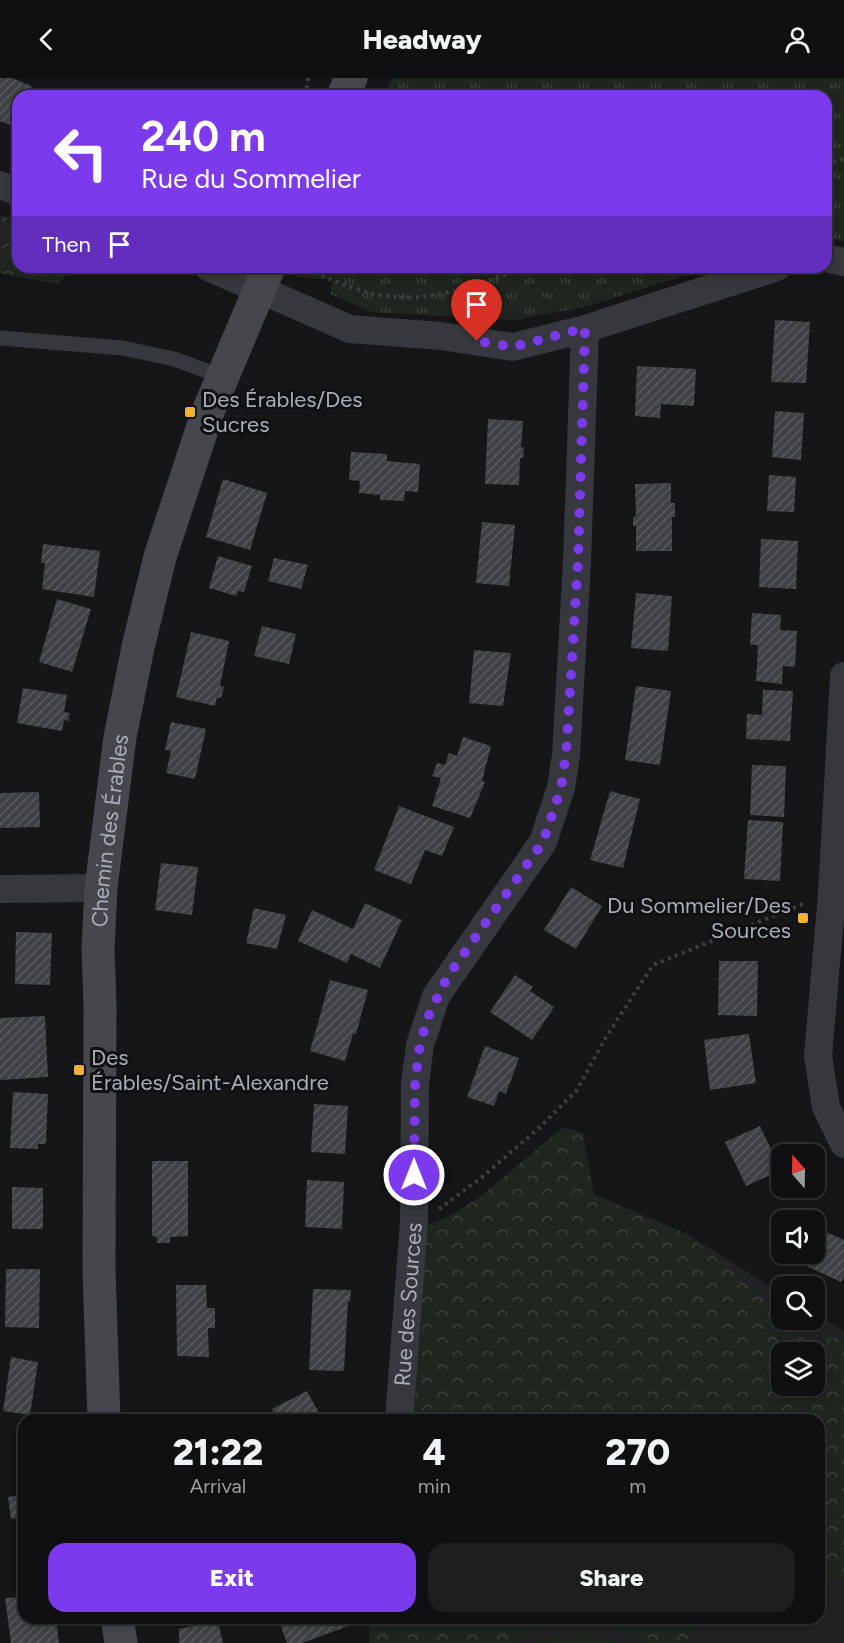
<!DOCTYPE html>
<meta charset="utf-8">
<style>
body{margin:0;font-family:Figtree,sans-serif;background:#1e1e20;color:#f1f3f6;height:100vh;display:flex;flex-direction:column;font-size:22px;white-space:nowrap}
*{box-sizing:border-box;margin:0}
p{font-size:20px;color:#9c9d9f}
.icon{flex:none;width:33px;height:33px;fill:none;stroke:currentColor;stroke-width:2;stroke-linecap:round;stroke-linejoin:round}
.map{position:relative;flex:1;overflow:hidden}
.details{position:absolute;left:18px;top:1336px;width:807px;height:210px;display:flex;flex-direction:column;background:#101012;border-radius:18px;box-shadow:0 3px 9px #0003,0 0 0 2px #303032}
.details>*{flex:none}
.banner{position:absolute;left:12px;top:12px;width:820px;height:183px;border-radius:18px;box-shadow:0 3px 9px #0003,0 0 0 2px #303032;background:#7c3aed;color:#fff;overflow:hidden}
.needle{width:39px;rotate:340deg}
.controls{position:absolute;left:771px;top:1066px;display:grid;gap:12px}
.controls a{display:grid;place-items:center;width:54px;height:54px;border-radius:12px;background:#101012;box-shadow:0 3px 9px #0003,0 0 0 2px #303032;font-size:30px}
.pin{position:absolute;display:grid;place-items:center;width:51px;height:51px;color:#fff;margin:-62px -26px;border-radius:50% 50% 50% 0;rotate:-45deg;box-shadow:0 0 6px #0007}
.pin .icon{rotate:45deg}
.me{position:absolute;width:66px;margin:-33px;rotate:0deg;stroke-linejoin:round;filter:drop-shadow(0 0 4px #0008)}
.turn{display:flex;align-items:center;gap:21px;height:126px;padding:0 30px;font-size:27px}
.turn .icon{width:78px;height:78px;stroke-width:2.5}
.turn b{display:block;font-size:42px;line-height:51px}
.then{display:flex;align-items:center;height:57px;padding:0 30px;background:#0003;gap:12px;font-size:22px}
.eta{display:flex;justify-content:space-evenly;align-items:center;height:102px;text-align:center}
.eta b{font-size:36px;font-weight:800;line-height:42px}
.primary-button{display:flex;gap:12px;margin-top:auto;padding:12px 30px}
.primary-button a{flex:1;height:69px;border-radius:18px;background:#7c3aed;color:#fff;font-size:24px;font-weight:800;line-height:69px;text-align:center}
.primary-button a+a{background:#1e1e20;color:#f1f3f6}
header{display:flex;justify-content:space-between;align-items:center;height:78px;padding:0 30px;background:#101012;font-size:27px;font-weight:800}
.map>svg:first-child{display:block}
</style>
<header><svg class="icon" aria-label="back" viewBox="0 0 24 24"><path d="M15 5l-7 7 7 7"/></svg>Headway<svg class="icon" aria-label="person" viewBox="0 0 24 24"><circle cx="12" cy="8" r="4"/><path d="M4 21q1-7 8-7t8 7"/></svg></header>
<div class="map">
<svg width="844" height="1565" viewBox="0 0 844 1565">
<defs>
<pattern id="grass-tufts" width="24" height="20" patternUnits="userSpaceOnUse" patternTransform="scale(1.5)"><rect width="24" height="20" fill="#1e261f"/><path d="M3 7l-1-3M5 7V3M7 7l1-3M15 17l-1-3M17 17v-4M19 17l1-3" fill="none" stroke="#3c433d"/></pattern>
<pattern id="forest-crowns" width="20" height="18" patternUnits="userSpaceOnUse" patternTransform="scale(1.5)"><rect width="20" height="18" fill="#1e261f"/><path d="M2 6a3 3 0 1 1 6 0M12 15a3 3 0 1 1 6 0" fill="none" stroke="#3c433d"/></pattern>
<pattern id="building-hatch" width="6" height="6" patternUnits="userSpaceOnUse" patternTransform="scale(1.5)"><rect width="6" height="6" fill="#404145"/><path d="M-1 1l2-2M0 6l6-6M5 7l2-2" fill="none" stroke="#595a5e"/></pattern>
</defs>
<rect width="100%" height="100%" fill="#161618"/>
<path fill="#222225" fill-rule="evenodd" d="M687 1156 781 1215 782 1242H814L815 1235 844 1253V1565H461V1541L819 1540V1342H513ZM782 1275H814V1308H782Z"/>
<path fill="url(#grass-tufts)" d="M393 0H844V164L827 158 826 18H383Z
M300 189H709L585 229 514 242 371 234 330 216 333 202 296 199Z"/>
<path fill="url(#forest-crowns)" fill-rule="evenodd" d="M0 137 18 144V189H76L58 206 0 195Z
M564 1049 583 1055 594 1116 687 1156 756 1214 808 1265 833 1260 844 1262V1498L819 1504V1342H399L412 1152C429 1146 447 1141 463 1130 499 1107 529 1075 564 1049ZM782 1275H814V1308H782Z
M369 1541V1540L700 1541 685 1565C673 1565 655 1565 643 1565 636 1563 629 1557 622 1554 580 1538 554 1536 518 1565H369Z"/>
<path fill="#1e261f" d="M575 1553 601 1556 617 1565H537Z"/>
<path fill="url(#building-hatch)" d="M0 0H12L33 9 29 18H18L16 49 0 43Z
M775 242 810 244 806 305 771 304Z
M637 288 696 291 694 328 661 326 660 340 635 338Z
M775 333 804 335 801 382 772 379Z
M488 341 523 343 521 370 524 369 523 380H520L519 407 485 406Z
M351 374 387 376V383L420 386 418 414 405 413 404 423 380 422V417L359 415 360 403 349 402Z
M769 397 796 399 794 434 767 433Z
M223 401 267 415 250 472 206 459Z
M671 405V425H675V439H672V473H636V448H633V439L636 438 635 406Z
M482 444 515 447 509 508 476 505Z
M761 461 798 463 796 511 759 509Z
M43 466 100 473 94 519 42 511 45 485H41Z
M218 478 252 488 244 514 238 513 236 518 209 510Z
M274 480 308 487 301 511 268 503Z
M636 515 672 518 668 573 631 570Z
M57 521 91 531 72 594 39 584Z
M752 535 781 537 780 552 797 553 795 589 783 588 782 606 756 603 758 567H750Z
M262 548 296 556 289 586 254 578Z
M191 554 229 563 220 608 224 609 221 620 217 619 215 628 176 619Z
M474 572 511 575 503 628 469 625Z
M636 608 671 613 660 687 625 682Z
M23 610 67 617 64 634 70 635 68 643 64 642 62 653 17 645Z
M763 612 793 613 790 663 746 661 747 636 762 637Z
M171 644 206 651 195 701 166 695 171 673 165 672Z
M463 659 491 668 482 703 485 704 470 740 432 728 441 700 432 698 437 685 445 687 449 675 457 678Z
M752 687 786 688 784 739 750 737Z
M610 713 640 721 623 790 590 782Z
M39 714 40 749 0 750V715Z
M399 728 454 749 442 778 425 772 411 806 374 792Z
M748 742 783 744 780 803 744 801Z
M161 785 198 789 192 837 155 832Z
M571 809 602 828 576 871 544 852Z
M365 825 402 842 380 890 351 876 347 885 298 863 312 832 353 851Z
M254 830 286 837 277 871 246 865Z
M16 854 52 855 50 907 15 906Z
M719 883H758L757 938 718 937Z
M515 897 533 909 530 913 554 929 532 962 490 934Z
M330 902 368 912 356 956H353L345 983 310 973Z
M45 938 48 999 0 1002V940Z
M749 956 756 1005 710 1012 704 962Z
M485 968 519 980 506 1016 499 1013 494 1028 467 1019Z
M13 1014 48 1016 46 1066H38V1071L10 1070Z
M314 1026 348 1028 345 1076 311 1074Z
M760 1048 781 1092 746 1108 725 1064Z
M152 1083H188V1158L170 1159V1165H157V1159L152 1158Z
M307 1102 344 1104 342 1151 305 1149Z
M12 1109 43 1110V1151H12Z
M817 1150 844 1162V1198L841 1204 800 1185 804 1176H814Z
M6 1191H40L39 1250 5 1249Z
M176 1207H206L207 1230H215V1250H208L209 1279 177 1278Z
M313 1211 351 1212 350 1224 348 1223 344 1293 309 1292Z
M11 1279 38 1284 30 1337 3 1333Z
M307 1313 323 1342H266L276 1338 272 1331Z
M192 1339V1342H154V1340Z
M24 1417V1460L20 1461 18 1440 11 1441 8 1419Z
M24 1519V1540H56L59 1565H11L5 1520Z
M278 1540H349L351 1547 302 1565H287Z
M218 1543 223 1565H179V1551Z"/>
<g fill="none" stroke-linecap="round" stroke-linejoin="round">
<path stroke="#3d3f44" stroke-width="4" stroke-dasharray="3 4.5" stroke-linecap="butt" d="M306 18 308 0
M826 86 844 81
M301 189C323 198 347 209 370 215 426 229 475 207 527 189
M439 1131 481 1100 539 1050 577 1012 606 959 653 887 805 825"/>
<path stroke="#37383d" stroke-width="15" d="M0 260 123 270 174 281 223 299"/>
<g stroke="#37383d" stroke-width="28">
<path d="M0 107 18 114"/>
<path d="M826 180 844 184"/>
<path d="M208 189 350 251 441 258 513 269 585 251 777 189"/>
<path d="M844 598 832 816 818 978 826 1029 844 1066"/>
<path d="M0 811 101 810"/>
<path id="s1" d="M399 1342 414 1143 415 1005 420 967 436 918 543 764 561 710 566 677 577 484 585 251"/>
</g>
<g stroke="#45474d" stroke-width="33">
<path d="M343 18 351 0"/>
<path id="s2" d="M104 1342 99 1193 100 928 98 871 101 810 120 659 138 569 160 479 207 336 269 189"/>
<path d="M117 1540 121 1565"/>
</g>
</g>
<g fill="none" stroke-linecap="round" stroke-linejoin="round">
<path stroke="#7c3aed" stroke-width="10" stroke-dasharray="0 18" d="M414 1097 415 1005 420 967 427 941 448 898 543 764 561 710 566 676 578 484 585 250 513 269 477 263"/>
</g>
<g fill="#f2b134" stroke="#111113" stroke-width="2">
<rect x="184" y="328" width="12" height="12" rx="3"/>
<rect x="797" y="834" width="12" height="12" rx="3"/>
<rect x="73" y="986" width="12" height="12" rx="3"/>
</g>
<g text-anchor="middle" stroke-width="6" stroke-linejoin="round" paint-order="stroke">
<g font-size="22" fill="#a8adb8" stroke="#111113" text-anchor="start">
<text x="202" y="329">Des Érables/Des<tspan x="202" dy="25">Sucres</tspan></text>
<text x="791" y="835" text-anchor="end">Du Sommelier/Des<tspan x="791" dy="25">Sources</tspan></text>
<text x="91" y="987">Des<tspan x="91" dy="25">Érables/Saint-Alexandre</tspan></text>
</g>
<g font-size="22" fill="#a8adb8" stroke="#111113">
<text dy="8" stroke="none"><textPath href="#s2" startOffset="590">Chemin des Érables</textPath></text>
<text dy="8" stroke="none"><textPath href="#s1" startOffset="116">Rue des Sources</textPath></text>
</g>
</g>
</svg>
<div class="controls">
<a><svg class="needle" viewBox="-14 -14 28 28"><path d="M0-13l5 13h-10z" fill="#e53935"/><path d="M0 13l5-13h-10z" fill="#9c9d9f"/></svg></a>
<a><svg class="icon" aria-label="sound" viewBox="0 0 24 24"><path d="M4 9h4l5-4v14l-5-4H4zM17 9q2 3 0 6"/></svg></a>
<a><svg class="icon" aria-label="search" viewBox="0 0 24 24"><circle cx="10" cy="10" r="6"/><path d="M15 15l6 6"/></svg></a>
<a><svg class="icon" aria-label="layers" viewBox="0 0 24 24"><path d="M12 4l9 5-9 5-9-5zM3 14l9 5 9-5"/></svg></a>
</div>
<div class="pin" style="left:477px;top:263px;background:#d93025"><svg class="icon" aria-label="arrive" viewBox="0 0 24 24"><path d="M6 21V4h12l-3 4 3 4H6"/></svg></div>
<svg class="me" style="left:414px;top:1097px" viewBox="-20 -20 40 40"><circle r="17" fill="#7c3aed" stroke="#fff" stroke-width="3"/><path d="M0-11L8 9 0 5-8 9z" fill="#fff"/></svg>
<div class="banner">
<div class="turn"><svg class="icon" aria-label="left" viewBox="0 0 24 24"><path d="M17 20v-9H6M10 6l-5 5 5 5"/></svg><div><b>240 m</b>Rue du Sommelier</div></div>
<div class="then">Then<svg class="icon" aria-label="arrive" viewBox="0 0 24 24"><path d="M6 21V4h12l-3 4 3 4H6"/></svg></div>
</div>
<section class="details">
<div class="eta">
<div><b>21:22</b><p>Arrival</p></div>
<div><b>4</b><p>min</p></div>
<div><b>270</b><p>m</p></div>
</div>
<div class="primary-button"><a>Exit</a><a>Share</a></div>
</section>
</div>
